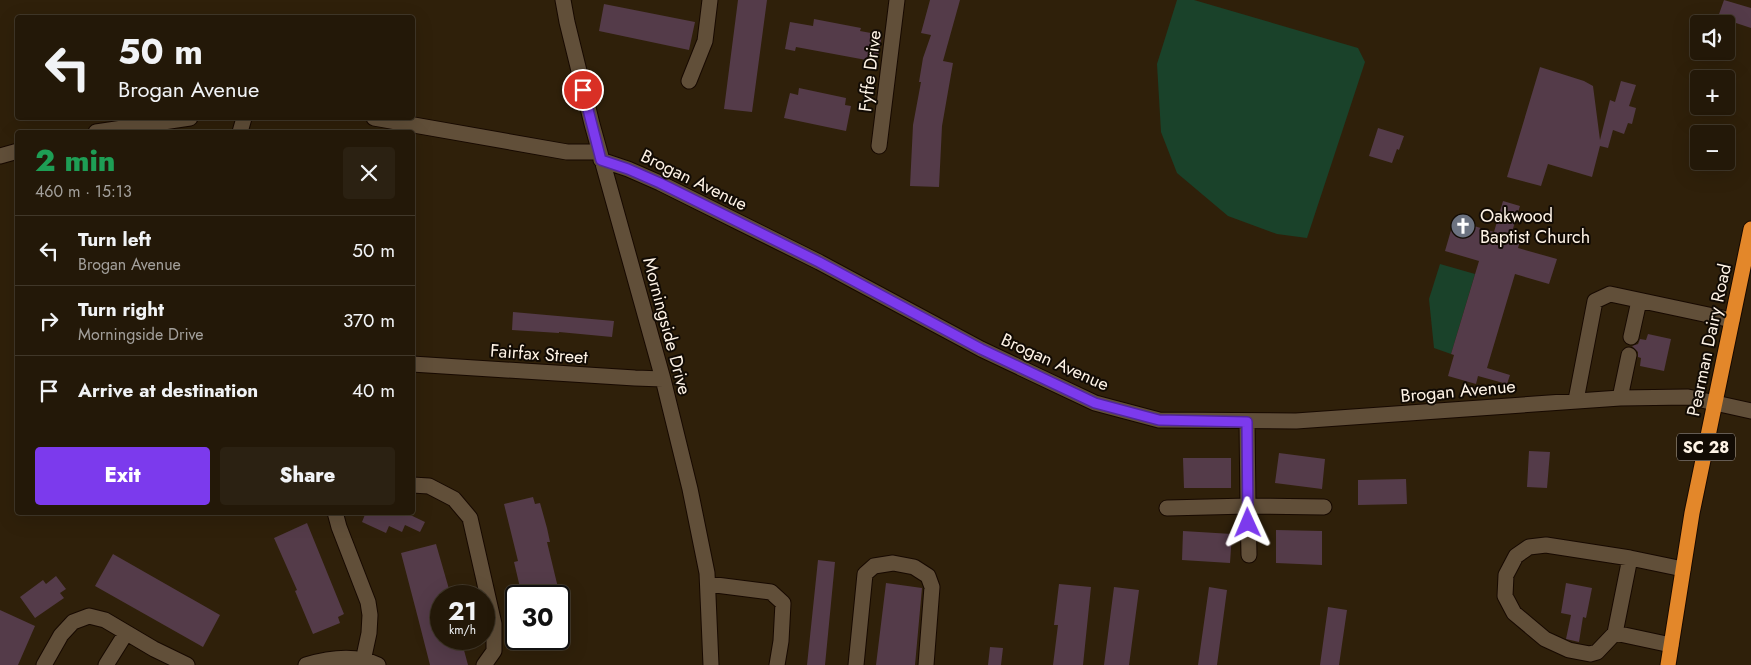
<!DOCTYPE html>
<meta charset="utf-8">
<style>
body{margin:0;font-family:Jost,sans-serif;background:#2b2112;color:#f1f3f6;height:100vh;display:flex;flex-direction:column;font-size:19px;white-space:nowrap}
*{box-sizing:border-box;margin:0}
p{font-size:16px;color:#a3a09c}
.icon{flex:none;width:28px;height:28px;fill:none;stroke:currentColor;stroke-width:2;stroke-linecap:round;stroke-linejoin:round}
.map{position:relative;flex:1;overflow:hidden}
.side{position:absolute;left:15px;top:130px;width:400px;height:385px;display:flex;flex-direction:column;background:#231808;border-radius:5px;box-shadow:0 5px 20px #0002,0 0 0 1px #403729}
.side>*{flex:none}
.hud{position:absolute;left:15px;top:15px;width:400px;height:105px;border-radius:5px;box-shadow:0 5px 20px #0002,0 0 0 1px #403729;background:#231808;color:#f1f3f6;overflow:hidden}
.buttons{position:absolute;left:1690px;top:15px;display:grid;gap:10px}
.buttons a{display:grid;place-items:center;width:45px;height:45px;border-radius:5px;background:#231808;box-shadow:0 5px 20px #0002,0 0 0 1px #403729;font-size:25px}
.speed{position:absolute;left:430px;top:585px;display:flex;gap:10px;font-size:25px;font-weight:700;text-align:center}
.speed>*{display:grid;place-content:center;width:65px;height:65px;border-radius:50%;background:#231808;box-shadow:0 5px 20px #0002,0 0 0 1px #403729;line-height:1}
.speed small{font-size:12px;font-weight:400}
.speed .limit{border:2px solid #111;border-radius:8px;background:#fff;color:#111}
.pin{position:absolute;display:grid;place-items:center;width:42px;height:42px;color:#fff;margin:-21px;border:2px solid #fff;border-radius:50%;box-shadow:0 1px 5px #0007}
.me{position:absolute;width:55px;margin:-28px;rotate:359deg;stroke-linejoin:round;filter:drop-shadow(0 0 4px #0008)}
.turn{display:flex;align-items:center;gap:18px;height:105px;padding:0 20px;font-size:22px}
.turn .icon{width:65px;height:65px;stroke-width:2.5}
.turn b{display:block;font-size:35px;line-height:42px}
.round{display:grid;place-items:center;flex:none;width:52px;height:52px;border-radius:5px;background:#2b2112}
.summary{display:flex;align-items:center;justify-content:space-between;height:85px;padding:0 20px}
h1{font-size:30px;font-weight:800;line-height:38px;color:#1e9e55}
.cta{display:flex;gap:10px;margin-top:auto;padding:10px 20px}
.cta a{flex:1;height:58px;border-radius:5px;background:#7c3aed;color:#fff;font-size:20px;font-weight:800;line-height:58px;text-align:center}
.cta a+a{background:#2b2112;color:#f1f3f6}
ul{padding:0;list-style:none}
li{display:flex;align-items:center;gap:15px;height:70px;padding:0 20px;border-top:1px solid #403729}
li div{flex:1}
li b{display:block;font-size:19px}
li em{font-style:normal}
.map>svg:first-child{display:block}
</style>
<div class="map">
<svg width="1751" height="665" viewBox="0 0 1751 665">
<rect width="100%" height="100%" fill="#2f200a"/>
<path fill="#1a422a" d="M1177 0H1194L1358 48 1365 62 1307 238 1277 234 1228 216 1177 173 1161 132 1157 64Z
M1440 264 1475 274 1451 354 1434 348 1429 299Z"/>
<path fill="#543b49" d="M738 0H767L752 112 724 109Z
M930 0H960L943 61 953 63 942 126 939 187 910 186 913 125 921 82H919L923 58 931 35 921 33Z
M1724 0 1751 8V28L1718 17Z
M604 4 695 22 689 50 599 31Z
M814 19 861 28 860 31 882 35 877 62 796 47 795 51 785 49 790 22 813 26Z
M1540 67 1584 81 1593 86 1600 140 1610 100 1615 102 1621 81 1636 85 1629 106 1636 108 1632 124 1628 123 1624 134 1613 130 1608 148 1600 146 1592 177 1548 164 1541 186 1507 177Z
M799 88 846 98 845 105 851 106 846 131 784 118 790 93 798 95Z
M1378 128 1404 136 1399 150 1397 149 1392 163 1369 156Z
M1503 201 1520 206 1511 235 1521 238 1518 248 1557 259 1549 284 1515 274 1487 368 1510 375 1507 384 1478 376 1476 384 1448 376 1454 355 1451 354 1479 261 1445 251 1454 220 1494 232Z
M513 312 614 321 612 337 559 332V333L512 330Z
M1648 334 1671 339 1664 371 1640 366 1641 358 1638 357V352L1632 346 1638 344 1640 339 1646 340Z
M1529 451 1550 452 1547 488 1527 487Z
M1279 453 1325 459 1322 489 1275 483Z
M1183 458H1231V488H1184Z
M1406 479 1407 504 1358 505V480Z
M533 497 535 504 540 503 547 528 550 542H547L560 596H522L514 562 518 561 504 504Z
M366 512H404L425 522 420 532 405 525 402 532 389 526 386 533 362 522Z
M307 523 344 614 338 617 340 623 313 634 295 591 297 590 274 538Z
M1276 530 1322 531V565L1276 563Z
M1183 531 1232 534 1230 563 1182 560Z
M436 544 451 596H441V639H461L468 665H430L418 618 401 553Z
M113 554 220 615 203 647 95 586Z
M818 560 835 562 825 665H807Z
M56 576 66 589 60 593 64 598 35 618 20 597 43 580 46 584Z
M886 583 922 588 915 665H876Z
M1566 583 1592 588 1586 618 1583 617 1579 642 1566 639 1571 615 1561 613Z
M1059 584 1091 587 1083 665H1053L1058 625H1054Z
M1114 587 1139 590 1129 665H1104Z
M1209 587 1227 590 1217 665H1198Z
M1328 607 1347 610 1339 665H1320Z
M0 610 35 626 18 665H0Z
M990 647 1003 648 1001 665H988Z"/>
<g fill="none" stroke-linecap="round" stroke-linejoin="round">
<defs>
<path id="minor" d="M563 0 567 22 592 124 663 379 690 489 707 573 711 665
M689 81 705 41 710 0
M374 118 567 152H599
M96 132 190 118
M240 132 244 118
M879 146 897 0
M0 156 18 151
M601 160 628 169 660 183 819 262 981 349 1095 403 1159 420 1296 421 1620 398 1688 397 1751 411
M1631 337 1639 301
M412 364 635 378 663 379
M1620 398 1629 355
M1576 400 1595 301 1610 294 1732 320
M412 485 429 486 454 499 470 518 494 624V651L484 665
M1167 508 1248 506 1247 422
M335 512 339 527 368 602 370 615 369 633 363 661
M1249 555 1248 506 1324 507
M1630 558 1615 633 1597 652 1590 654 1569 650 1545 639 1514 613 1505 596 1506 575 1516 556 1529 547 1546 545 1630 558 1683 569
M708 584 771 592 783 603 781 641 777 665
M1615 633 1671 645
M44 665 61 635 73 622 89 616 105 620 154 649 187 665
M106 665 126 633
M306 665C329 658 355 654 378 665
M856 665 865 574 874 566 893 563 914 567 928 576 932 587 926 665"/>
<path id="highway" d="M1668 665 1692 513 1751 229"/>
</defs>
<use href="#minor" stroke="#170900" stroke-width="17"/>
<use href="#highway" stroke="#170900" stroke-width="17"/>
<use href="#minor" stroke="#614f39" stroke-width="15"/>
<use href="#highway" stroke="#e3872a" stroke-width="15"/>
</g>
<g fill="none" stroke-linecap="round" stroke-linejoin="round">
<defs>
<path id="route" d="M583 90 601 160 628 169 660 183 819 262 981 349 1095 403 1159 420 1247 422 1248 523"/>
</defs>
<use href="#route" stroke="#51269a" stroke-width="12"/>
<use href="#route" stroke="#7c3aed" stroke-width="9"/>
</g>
<defs>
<symbol id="church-disc" viewBox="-11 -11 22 22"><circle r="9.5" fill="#6b7280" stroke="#120b04"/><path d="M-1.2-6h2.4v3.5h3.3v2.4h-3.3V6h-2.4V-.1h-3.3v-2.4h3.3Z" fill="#fff"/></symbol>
</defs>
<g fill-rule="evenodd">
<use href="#church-disc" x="1449" y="212" width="28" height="28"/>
</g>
<g text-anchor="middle" stroke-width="4" stroke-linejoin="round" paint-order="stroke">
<rect fill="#120b04" stroke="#b7ada2" stroke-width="1" x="1677" y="433.5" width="58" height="27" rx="4"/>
<g font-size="16" font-weight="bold" fill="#fef3e6">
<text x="1706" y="453">SC 28</text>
</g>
<g font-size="18" fill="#fef3e6" stroke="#120b04">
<text transform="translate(870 71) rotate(-83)" y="6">Fyffe Drive</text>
<text transform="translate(694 180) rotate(26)" y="6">Brogan Avenue</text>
<text transform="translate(667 326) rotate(75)" y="6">Morningside Drive</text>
<text transform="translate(1709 340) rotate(-78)" y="6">Pearman Dairy Road</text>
<text transform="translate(539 354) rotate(4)" y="6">Fairfax Street</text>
<text transform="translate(1055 362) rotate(24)" y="6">Brogan Avenue</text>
<text transform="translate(1458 391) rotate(-5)" y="6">Brogan Avenue</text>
</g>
<g font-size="18" fill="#fef3e6" stroke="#120b04" text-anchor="start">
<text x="1480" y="222">Oakwood<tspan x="1480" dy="21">Baptist Church</tspan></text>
</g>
</g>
</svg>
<div class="buttons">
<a><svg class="icon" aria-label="sound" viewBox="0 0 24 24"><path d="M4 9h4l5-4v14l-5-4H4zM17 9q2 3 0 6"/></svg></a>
<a>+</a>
<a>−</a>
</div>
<div class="speed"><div>21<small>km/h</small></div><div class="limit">30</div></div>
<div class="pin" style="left:583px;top:90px;background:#d93025"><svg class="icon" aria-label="arrive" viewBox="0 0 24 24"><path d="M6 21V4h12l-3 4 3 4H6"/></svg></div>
<svg class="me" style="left:1248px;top:523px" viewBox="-20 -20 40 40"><path d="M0-17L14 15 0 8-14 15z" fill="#7c3aed" stroke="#fff" stroke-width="4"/></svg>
<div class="hud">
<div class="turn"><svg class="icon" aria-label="left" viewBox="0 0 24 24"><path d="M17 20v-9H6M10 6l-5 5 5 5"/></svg><div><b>50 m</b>Brogan Avenue</div></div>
</div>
<section class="side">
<div class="summary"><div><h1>2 min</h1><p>460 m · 15:13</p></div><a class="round"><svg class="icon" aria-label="close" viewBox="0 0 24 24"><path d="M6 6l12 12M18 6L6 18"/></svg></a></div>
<ul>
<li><svg class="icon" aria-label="left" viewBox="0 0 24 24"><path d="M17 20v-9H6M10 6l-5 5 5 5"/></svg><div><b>Turn left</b><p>Brogan Avenue</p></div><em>50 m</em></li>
<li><svg class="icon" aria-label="right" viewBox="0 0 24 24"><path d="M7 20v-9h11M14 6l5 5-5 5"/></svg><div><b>Turn right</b><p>Morningside Drive</p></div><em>370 m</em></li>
<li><svg class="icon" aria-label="arrive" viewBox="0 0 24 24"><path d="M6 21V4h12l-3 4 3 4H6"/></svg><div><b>Arrive at destination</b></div><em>40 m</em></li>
</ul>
<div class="cta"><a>Exit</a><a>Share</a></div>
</section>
</div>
